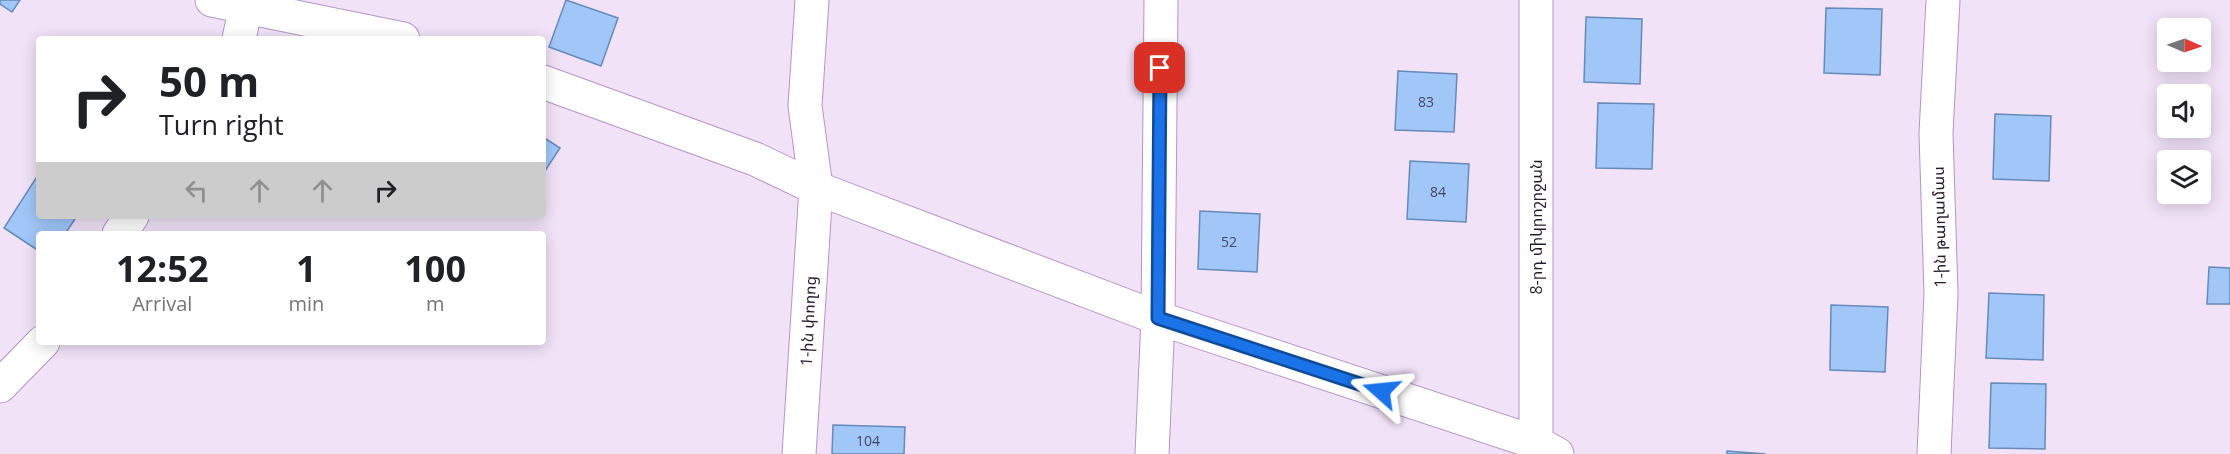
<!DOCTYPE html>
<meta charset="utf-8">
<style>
body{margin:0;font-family:"Open Sans","Noto Sans Armenian",sans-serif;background:#f2f2f2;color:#202124;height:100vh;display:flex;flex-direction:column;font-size:22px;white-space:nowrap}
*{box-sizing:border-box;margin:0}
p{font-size:20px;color:#757577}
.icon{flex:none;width:33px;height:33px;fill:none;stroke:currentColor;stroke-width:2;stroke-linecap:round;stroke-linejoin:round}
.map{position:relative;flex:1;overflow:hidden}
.details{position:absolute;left:36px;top:231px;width:510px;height:114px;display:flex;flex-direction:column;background:#fff;border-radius:6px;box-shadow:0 3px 15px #0003}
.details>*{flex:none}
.hud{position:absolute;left:36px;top:36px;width:510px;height:183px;border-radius:6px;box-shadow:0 3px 15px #0003;background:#fff;color:#202124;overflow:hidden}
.needle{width:39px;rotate:92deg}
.buttons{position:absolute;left:2157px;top:18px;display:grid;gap:12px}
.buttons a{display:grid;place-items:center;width:54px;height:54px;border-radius:6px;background:#fff;box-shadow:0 3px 15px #0003;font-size:30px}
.pin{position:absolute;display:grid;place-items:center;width:51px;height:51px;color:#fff;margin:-26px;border-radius:12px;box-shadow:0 3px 9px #0006}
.me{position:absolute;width:66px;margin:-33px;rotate:288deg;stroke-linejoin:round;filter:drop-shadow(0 0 4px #0008)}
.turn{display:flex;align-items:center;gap:21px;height:126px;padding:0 24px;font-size:27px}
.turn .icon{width:78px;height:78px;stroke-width:2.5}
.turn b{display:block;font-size:42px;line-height:51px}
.lanes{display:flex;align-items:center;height:57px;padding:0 24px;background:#0003;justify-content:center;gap:30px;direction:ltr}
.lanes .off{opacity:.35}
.eta{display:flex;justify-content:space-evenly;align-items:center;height:102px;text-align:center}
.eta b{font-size:36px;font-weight:700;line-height:42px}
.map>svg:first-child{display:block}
</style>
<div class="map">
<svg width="2230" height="454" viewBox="0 0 2230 454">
<rect width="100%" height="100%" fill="#f1e2f8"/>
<path fill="#a0c7f8" stroke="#668bb9" stroke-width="1.5" d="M0 0H20L12 12 0 4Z
M566 0 618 18 601 66 549 47Z
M1826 8 1882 9 1880 75 1824 73Z
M1586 17 1642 19 1640 84 1584 82Z
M1398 71 1457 74 1454 132 1395 130Z
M1598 103 1654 104 1652 169 1596 168Z
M1995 114 2051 116 2049 181 1993 179Z
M543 137 560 148 543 174Z
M1410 161 1469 164 1466 222 1407 219Z
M36 178 39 180V216H77L65 234H39V251L4 228Z
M1200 211 1260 214 1257 272 1198 269Z
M2209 267 2230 268V304H2207Z
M1989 293 2044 295 2043 360 1986 358Z
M1831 305 1888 307 1885 372 1830 370Z
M1991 383 2046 384 2045 449 1989 448Z
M833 425 905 427 904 454H832Z
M1727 451 1766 454H1727Z"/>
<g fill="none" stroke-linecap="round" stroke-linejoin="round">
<defs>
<path id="minor" d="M212 0 403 39
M239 39 246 6
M543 82 755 159 816 188 1158 318 1537 443 1557 454
M119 234 132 216
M0 386 43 342
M799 454 816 188 805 106 812 0
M1152 454 1158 318 1161 0
M1536 454V0
M1934 454 1941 294 1936 133 1943 0"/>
</defs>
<use href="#minor" stroke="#b694c7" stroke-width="35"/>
<use href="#minor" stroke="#fff" stroke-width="33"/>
</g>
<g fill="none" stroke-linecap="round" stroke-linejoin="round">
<defs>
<path id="route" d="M1160 68 1158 318 1381 391"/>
</defs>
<use href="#route" stroke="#114b97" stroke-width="15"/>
<use href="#route" stroke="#1a73e8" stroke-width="10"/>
</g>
<g text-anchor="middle" stroke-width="4.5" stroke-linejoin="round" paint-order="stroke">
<g font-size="14" fill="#474661">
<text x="1426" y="107">83</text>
<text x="1438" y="197">84</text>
<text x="1229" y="247">52</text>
<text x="868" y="446">104</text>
</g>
<g font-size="16" fill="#291b2f" stroke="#fff">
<text transform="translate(1536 227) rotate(-90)" y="6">8-րդ միկրոշրջան</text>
<text transform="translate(1939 227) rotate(-91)" y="6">1-ին թաղամաս</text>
<text transform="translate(808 321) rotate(-87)" y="6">1-ին փողոց</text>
</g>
</g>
</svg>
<div class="buttons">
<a><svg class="needle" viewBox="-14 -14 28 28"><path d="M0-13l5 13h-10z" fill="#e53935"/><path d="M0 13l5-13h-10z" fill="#757577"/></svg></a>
<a><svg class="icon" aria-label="sound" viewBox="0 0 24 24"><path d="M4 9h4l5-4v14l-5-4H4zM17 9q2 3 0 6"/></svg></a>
<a><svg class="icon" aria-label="layers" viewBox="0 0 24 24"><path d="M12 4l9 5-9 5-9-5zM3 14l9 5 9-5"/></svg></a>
</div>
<div class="pin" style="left:1160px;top:68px;background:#d93025"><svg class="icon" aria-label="arrive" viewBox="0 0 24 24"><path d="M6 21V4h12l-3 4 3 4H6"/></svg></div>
<svg class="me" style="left:1381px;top:391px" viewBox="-20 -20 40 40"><path d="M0-17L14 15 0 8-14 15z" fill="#1a73e8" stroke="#fff" stroke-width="4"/></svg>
<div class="hud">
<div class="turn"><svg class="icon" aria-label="right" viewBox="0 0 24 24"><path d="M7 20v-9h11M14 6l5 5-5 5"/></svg><div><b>50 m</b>Turn right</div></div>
<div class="lanes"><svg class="icon off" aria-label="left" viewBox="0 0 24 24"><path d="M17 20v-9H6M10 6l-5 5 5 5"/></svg><svg class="icon off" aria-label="ahead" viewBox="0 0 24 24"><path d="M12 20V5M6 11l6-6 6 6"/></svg><svg class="icon off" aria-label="ahead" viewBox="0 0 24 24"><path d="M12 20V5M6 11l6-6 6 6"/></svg><svg class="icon" aria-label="right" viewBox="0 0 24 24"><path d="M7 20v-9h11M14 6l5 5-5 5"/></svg></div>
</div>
<section class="details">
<div class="eta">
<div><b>12:52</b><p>Arrival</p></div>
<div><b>1</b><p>min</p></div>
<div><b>100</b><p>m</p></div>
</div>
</section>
</div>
